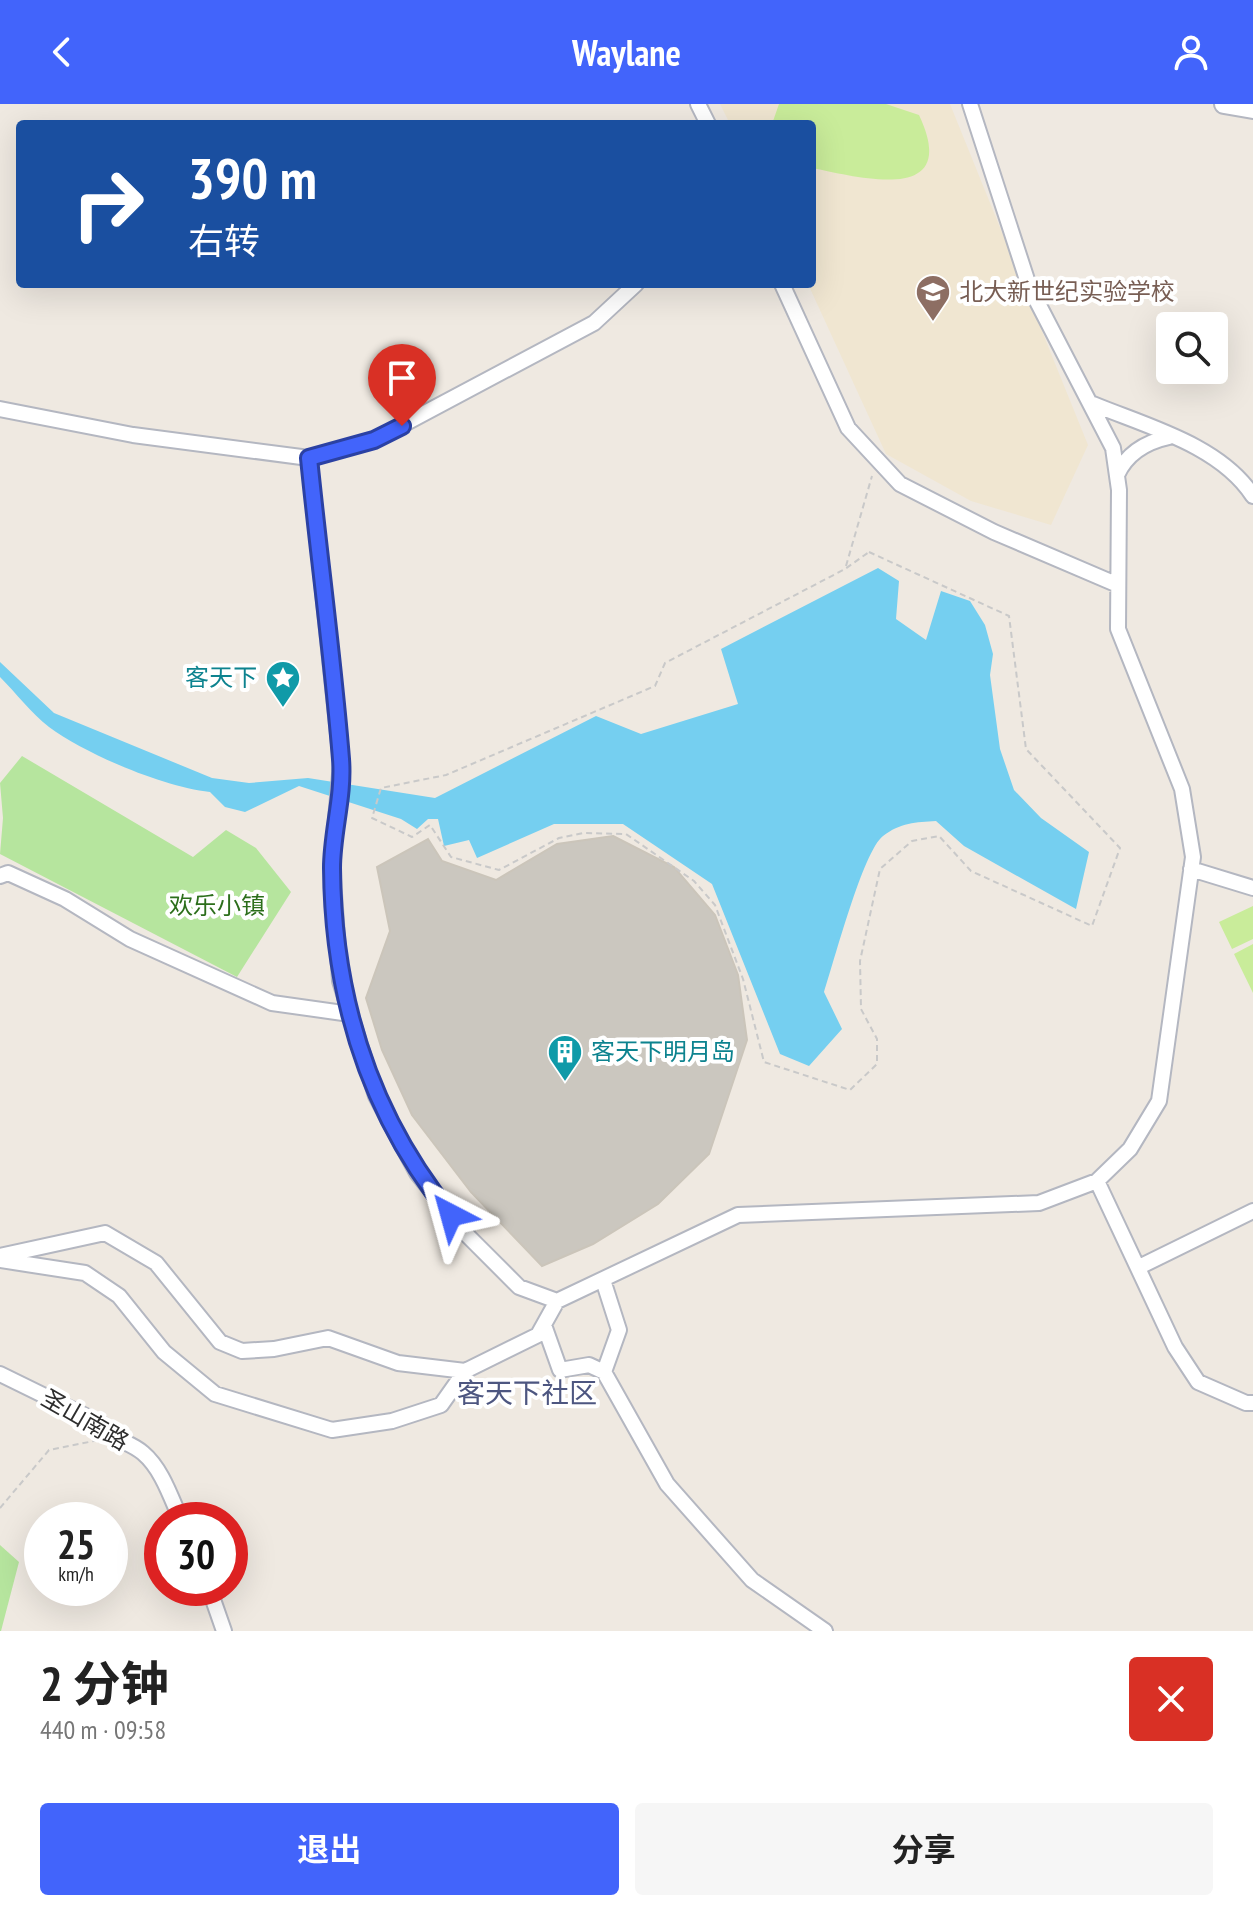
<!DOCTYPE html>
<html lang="zh">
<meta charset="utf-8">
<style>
body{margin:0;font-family:"PT Sans Narrow","Noto Sans SC",sans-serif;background:#f6f6f6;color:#222;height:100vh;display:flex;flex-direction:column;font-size:30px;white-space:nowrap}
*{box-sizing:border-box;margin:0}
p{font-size:26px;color:#767676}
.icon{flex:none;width:44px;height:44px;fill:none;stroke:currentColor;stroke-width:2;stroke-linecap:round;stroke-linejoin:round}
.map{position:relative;height:1527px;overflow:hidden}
.details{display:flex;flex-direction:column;background:#fff;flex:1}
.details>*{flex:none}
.guide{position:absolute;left:16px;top:16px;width:800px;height:168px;border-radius:8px;box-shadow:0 8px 32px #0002;background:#1a4fa0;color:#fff;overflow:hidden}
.buttons{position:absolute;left:1156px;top:208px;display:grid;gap:16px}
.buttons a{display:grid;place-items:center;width:72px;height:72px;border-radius:8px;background:#fff;box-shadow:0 8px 32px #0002;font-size:40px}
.speed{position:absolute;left:24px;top:1398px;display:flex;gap:16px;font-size:40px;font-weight:700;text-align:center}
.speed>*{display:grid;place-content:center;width:104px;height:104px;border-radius:50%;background:#fff;box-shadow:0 8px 32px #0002;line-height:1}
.speed small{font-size:20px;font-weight:400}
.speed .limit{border:12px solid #d22;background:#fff;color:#111}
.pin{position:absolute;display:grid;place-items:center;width:68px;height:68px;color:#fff;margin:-82px -34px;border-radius:50% 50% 50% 0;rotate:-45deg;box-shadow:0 0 8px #0007}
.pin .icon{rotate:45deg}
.me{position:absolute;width:88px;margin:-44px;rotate:321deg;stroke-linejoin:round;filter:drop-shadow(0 0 6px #0008)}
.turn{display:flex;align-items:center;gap:28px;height:168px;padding:0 40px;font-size:36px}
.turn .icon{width:104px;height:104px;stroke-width:2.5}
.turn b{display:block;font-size:56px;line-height:68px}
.round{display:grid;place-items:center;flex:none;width:84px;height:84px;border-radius:8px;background:#f6f6f6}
.overview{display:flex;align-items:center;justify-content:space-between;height:136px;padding:0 40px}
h1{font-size:48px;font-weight:700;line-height:60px}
.button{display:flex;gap:16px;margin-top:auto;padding:16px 40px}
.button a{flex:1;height:92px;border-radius:8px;background:#4264fb;color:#fff;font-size:32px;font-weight:700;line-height:92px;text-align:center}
.button a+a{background:#f6f6f6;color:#222}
header{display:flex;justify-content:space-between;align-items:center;height:104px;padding:0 40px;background:#4264fb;color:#fff;font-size:36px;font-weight:700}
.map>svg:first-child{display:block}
</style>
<header><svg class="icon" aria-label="back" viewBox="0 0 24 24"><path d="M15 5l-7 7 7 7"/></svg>Waylane<svg class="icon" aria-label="person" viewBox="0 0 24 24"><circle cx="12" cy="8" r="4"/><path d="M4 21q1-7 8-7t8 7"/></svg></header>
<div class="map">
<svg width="1253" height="1527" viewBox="0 0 1253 1527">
<rect width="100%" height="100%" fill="#efe9e1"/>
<path fill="#f0e6d1" d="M720 0H950L1088 341 1051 421 971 397 886 350 808 180H812V20H730Z"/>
<path fill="#b6e59e" d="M22 652 193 753 226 726 256 744 291 788 237 873 0 750 3 714 0 679Z
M0 1441 19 1458 1 1527H0Z"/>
<path fill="#c9ec9a" d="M779 0H886L919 11C962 102 858 73 812 64V20H772Z
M1253 802V835L1232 845 1219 818Z
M1253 840V889L1234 850Z"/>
<path fill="#75cff0" d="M878 464 899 477 896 515 926 536 941 487 970 497 985 521 993 550 990 571 1000 645 1014 686 1041 714 1089 748 1076 805 964 742 936 717C916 718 900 719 883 732 863 747 834 858 824 888L842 925 809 962 780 950 712 780 623 720H554L477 754 469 736 444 742 438 715H428L417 725 401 715 299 682 245 708 225 703 210 688C164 683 87 651 49 623 31 609 16 589 0 573V558L54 609 212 674 249 679 308 674 435 694 596 612 641 630 738 600 721 545Z"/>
<path fill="#cbc7bf" stroke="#cbc5ba" stroke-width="2" d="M613 732 674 763 715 811 738 871 747 936 709 1050 658 1100 593 1140 542 1162 471 1088 412 1011 382 946 366 894 390 827 377 763 428 735 442 757 496 776 557 740Z"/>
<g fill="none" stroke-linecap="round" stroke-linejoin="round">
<defs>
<path id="minor" d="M698 0 708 20
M782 180 848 324 900 380 994 428 1118 481
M1093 300C1146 322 1220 341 1253 392
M0 305 133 331 309 354 374 336 594 219 636 180
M309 354 341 659 332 760 340 877 376 992 417 1069 468 1132 519 1183 557 1197
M1117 371C1127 349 1146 338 1169 333
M1191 765 1253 784
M0 772 8 769 65 795 130 835 272 899 350 910
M1097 1077 1175 1243 1198 1278 1246 1299H1253
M0 1152 105 1129 156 1159 220 1238 242 1247 274 1245 328 1234 398 1259 465 1267 538 1231 557 1197 738 1111 1039 1099 1097 1077 1130 1045 1159 997 1193 753 1182 685 1118 525 1119 386 1113 344 1029 182 970 0
M0 1156 85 1169 119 1192 164 1248 215 1290 332 1326 392 1317 441 1301 465 1267
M1139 1163 1253 1107
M603 1176 619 1226 604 1268
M544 1221 560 1266 589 1261 604 1268 667 1380 752 1476 825 1527
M0 1270 102 1320C115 1339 128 1336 143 1349 162 1365 171 1394 181 1416
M209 1484 224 1527"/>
<path id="tertiary" d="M1224 0 1253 5"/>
</defs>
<use href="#minor" stroke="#b4b7c1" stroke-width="18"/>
<use href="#tertiary" stroke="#b4b7c1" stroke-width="22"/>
<path stroke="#c9c9c9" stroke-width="2" stroke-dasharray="6 4" stroke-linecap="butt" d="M869 448 1009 512 1026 645 1120 744 1092 822 971 767 939 732 912 737 880 765 860 857 861 905 877 935V960L850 986 764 958 743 875 715 801 694 777 626 730 583 729 559 734 499 766 451 753 430 721 412 733 372 714 381 684 446 671 655 582 665 559 845 465Z
M846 462 872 372
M0 1404 49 1346 99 1336"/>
<use href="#minor" stroke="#fff" stroke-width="14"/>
<use href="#tertiary" stroke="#fff" stroke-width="18"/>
</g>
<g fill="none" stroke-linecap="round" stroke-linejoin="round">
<defs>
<path id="route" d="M402 322 374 336 309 354C319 454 333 555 341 655 344 692 332 728 332 764 333 894 369 1010 451 1111"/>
</defs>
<use href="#route" stroke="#2b41a3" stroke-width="20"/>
<use href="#route" stroke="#4264fb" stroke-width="14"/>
</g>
<defs>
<symbol id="school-pin" viewBox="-11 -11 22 30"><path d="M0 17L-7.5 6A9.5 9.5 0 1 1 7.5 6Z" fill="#8d6e63" stroke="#fff"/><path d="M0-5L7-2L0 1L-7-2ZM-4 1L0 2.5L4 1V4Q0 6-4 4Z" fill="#fff"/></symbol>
<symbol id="sight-pin" viewBox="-11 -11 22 30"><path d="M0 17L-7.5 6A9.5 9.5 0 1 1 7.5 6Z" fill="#0f9aa8" stroke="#fff"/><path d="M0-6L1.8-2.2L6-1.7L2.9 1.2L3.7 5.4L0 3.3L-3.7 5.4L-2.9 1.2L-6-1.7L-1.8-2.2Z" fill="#fff"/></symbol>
<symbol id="building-pin" viewBox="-11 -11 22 30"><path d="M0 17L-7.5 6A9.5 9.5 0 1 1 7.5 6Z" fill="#0f9aa8" stroke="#fff"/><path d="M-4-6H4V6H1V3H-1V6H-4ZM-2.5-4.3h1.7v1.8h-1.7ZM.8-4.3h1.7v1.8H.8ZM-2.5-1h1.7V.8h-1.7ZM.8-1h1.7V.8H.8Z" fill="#fff"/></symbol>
</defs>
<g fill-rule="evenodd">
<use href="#school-pin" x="913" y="168" width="40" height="54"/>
<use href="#sight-pin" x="263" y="554" width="40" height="54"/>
<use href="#building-pin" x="545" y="928" width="40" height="54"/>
</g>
<g text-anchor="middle" stroke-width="8" stroke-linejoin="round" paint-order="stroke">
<g font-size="24" fill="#785e54" stroke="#fff" text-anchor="start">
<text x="959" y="196">北大新世纪实验学校</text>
</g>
<g font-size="24" fill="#0d838f" stroke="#fff" text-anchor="end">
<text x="257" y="582">客天下</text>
<text x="591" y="956" text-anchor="start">客天下明月岛</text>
</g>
<g font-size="24" fill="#2c6e1b" stroke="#fff">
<text x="217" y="810">欢乐小镇</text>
</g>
<g font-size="24" fill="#2e2e2e" stroke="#fff">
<text transform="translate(85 1316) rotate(30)" y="8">圣山南路</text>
</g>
<g font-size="28" fill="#4d5680" stroke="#fff">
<text x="527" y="1299">客天下社区</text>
</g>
</g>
</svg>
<div class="buttons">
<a><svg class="icon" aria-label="search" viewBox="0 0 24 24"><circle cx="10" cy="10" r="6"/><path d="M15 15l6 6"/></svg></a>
</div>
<div class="speed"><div>25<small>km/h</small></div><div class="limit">30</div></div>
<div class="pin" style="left:402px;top:322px;background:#d93025"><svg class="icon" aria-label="arrive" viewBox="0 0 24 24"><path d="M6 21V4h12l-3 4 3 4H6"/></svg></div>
<svg class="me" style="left:451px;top:1111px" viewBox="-20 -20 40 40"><path d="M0-17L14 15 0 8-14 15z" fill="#4264fb" stroke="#fff" stroke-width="4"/></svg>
<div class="guide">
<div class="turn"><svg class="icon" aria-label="right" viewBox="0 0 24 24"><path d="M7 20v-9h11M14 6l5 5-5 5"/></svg><div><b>390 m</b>右转</div></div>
</div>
</div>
<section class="details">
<div class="overview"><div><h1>2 分钟</h1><p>440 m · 09:58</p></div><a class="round" style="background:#d93025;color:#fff"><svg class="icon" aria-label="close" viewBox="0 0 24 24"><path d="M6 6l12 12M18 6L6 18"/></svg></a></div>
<div class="button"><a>退出</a><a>分享</a></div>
</section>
